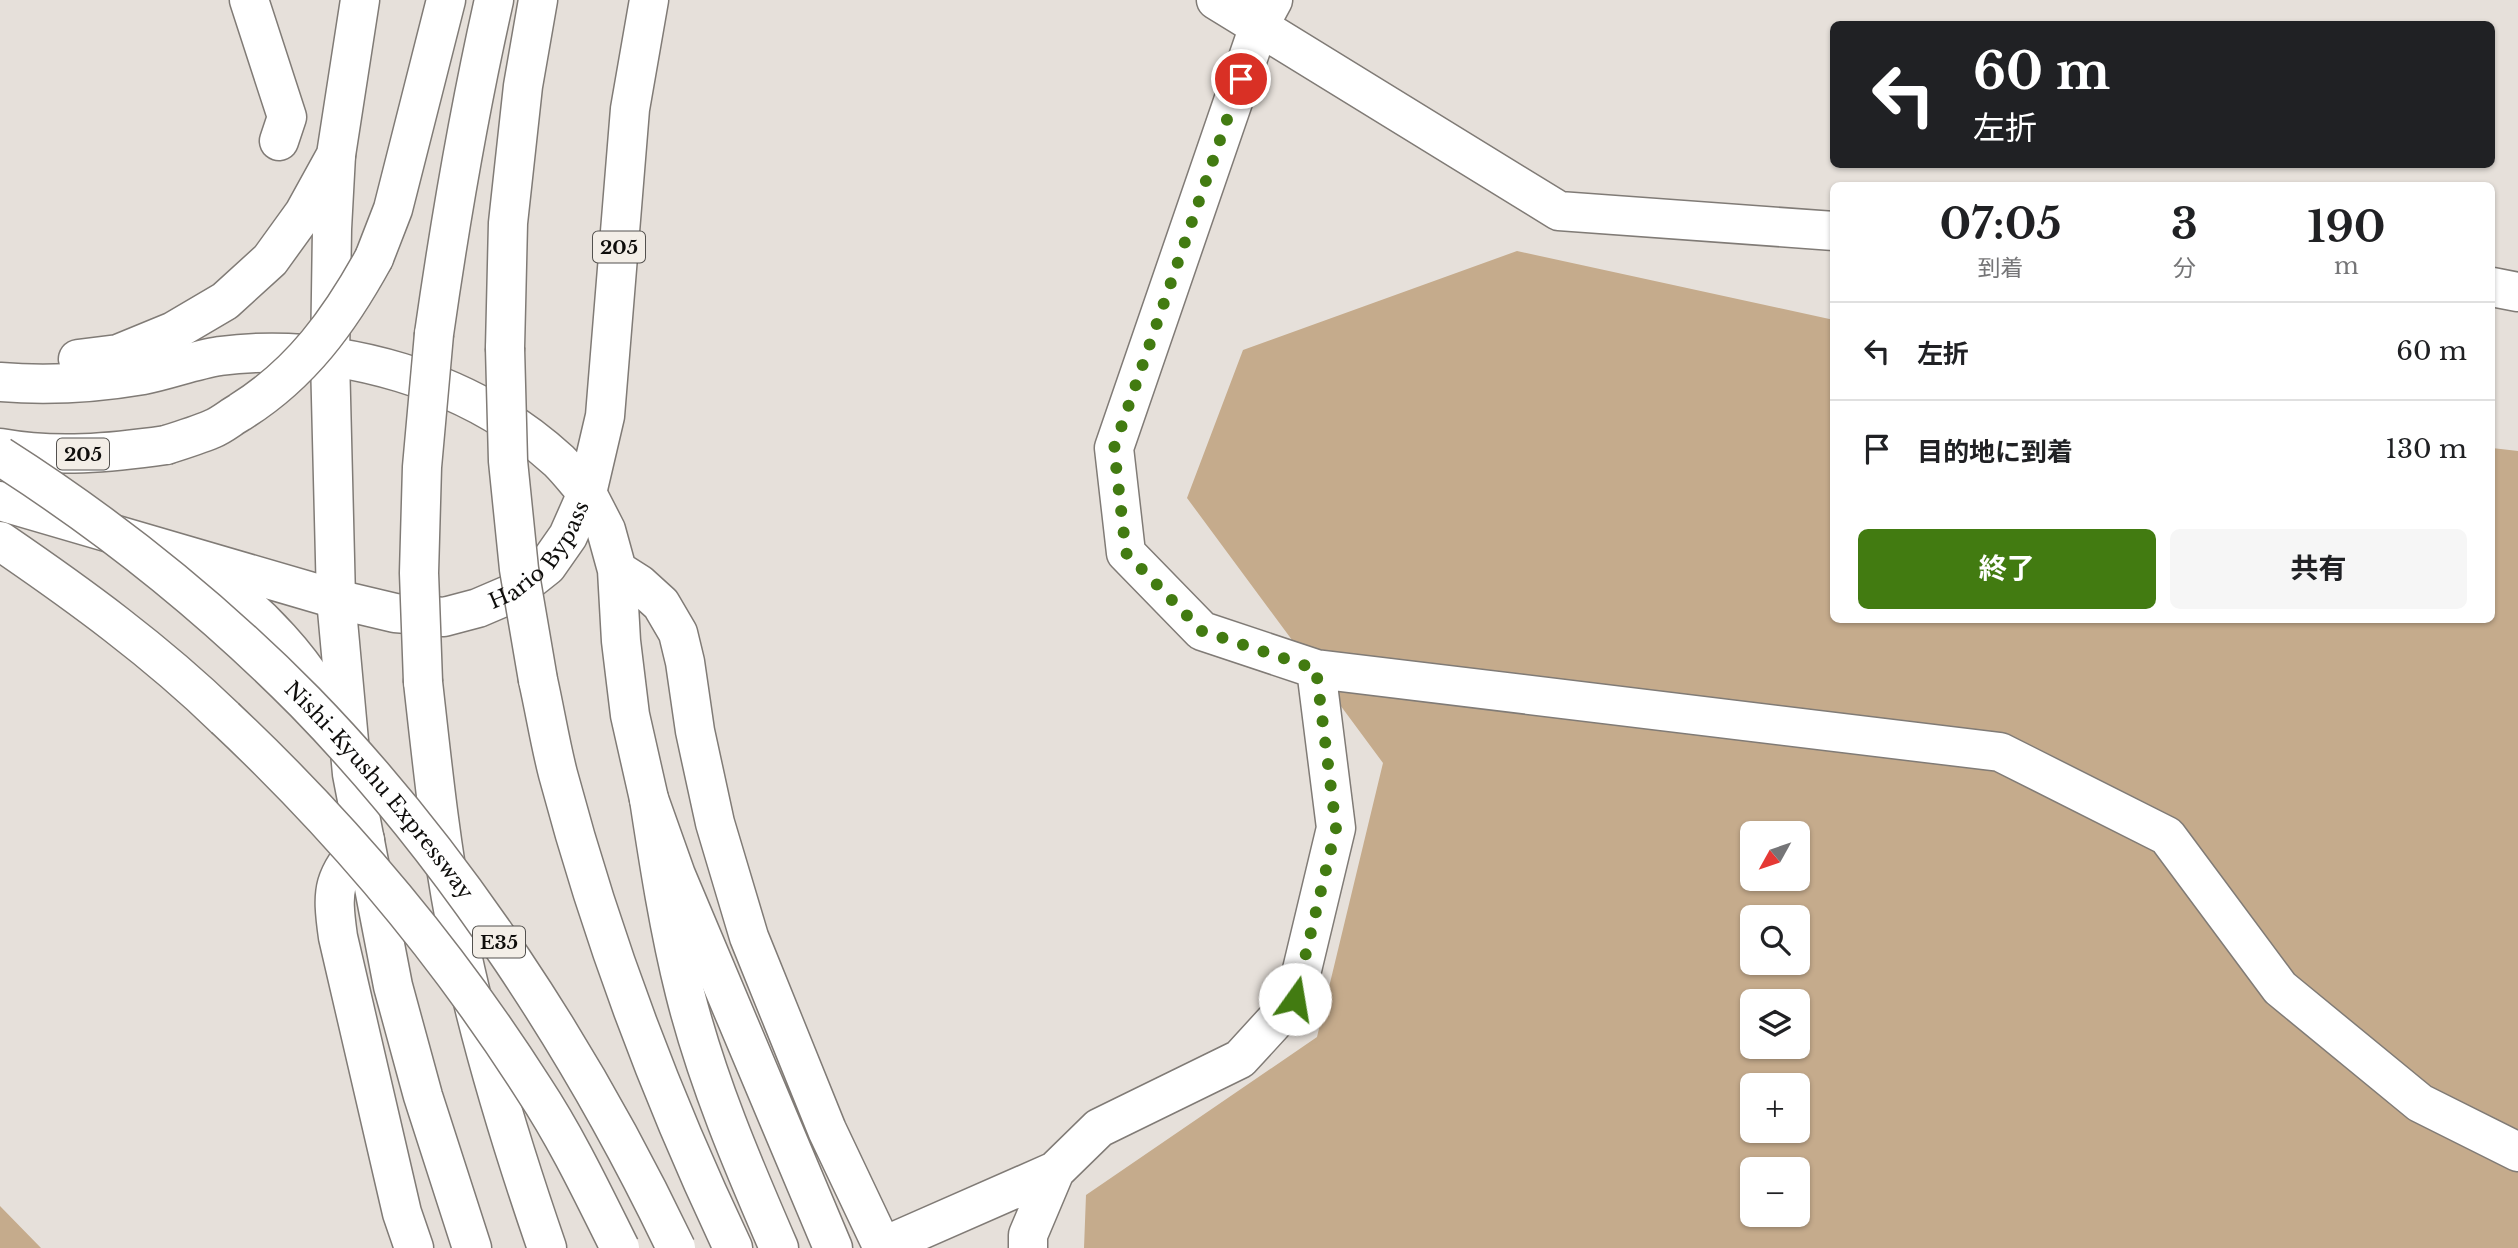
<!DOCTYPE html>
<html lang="ja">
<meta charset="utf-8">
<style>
body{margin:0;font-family:"Libre Baskerville","Noto Sans JP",serif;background:#f6f6f6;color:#202124;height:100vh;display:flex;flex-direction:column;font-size:26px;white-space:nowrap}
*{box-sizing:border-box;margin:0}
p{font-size:23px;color:#757577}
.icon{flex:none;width:38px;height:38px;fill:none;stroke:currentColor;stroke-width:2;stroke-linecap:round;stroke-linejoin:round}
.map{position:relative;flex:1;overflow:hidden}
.drawer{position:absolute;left:1830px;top:182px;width:665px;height:441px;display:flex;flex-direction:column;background:#fff;border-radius:10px;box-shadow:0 2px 5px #0004}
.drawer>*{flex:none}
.guide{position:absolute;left:1830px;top:21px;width:665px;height:147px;border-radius:10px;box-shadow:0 2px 5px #0004;background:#202124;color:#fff;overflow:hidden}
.needle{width:46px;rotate:230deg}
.fabs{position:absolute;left:1740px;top:821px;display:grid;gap:14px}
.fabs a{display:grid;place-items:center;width:70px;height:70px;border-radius:10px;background:#fff;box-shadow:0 2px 5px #0004;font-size:35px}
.pin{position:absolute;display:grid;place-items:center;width:60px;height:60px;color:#fff;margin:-30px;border:4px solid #fff;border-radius:50%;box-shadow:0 2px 7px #0007}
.me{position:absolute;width:77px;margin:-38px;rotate:13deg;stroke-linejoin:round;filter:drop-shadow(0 0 5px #0008)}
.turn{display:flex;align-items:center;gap:24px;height:147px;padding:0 28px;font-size:32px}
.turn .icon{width:91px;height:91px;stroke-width:2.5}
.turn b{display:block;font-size:49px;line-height:60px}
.eta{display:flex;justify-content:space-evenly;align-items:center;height:119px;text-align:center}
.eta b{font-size:42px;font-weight:700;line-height:49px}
.button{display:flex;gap:14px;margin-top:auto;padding:14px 28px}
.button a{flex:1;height:80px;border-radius:10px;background:#427b11;color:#fff;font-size:28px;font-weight:700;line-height:80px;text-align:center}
.button a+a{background:#f6f6f6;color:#202124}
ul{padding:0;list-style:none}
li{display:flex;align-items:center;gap:21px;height:98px;padding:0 28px;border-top:2px solid #e0e0e0}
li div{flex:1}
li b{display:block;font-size:26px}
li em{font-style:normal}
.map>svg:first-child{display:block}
</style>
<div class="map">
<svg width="2518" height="1248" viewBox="0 0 2518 1248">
<rect width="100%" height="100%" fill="#e6e0da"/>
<path fill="#c5ab8c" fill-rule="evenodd" d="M1517 251 1834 320V620H2492V448L2518 451V1248H1084L1086 1195 1317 1037 1383 763 1187 498 1243 350ZM1752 833H1797V878H1752ZM1752 917H1797V962H1752ZM1752 1001H1797V1046H1752ZM1752 1085H1797V1130H1752ZM1752 1169H1797V1214H1752Z
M0 1206 41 1248H0Z"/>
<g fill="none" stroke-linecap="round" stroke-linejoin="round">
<defs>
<path id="street" d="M249 0 287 117 279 141
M1216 0 1559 211 1834 231
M2492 287 2518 292
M587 493 606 530 617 570 621 641 630 715 649 799 676 875 833 1248
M617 570 639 584 661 604 678 633 685 662 695 731 715 823 749 937 827 1130 883 1248
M1316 669 2000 752 2167 836 2280 988 2420 1103 2518 1152
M365 840C333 879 331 887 338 937L402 1213 414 1248
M882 1247 1055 1171
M1028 1248V1235L1055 1171 1099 1128 1240 1059 1295 999 1336 828 1316 669 1202 631 1126 553 1114 448 1259 26 1273 0"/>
<g id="highway">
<path d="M336 155 332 229 330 358 336 599 352 774 393 986 423 1096 472 1248"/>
<path d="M374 258 393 209 446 0"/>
<path d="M434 334C450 222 469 111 494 0"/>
<path d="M505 348 508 223 523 86 538 0"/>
<path d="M78 359 118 354 174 331 225 301 270 260 304 213 336 155 360 0"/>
<path d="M0 382C47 386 96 383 143 375 169 370 194 360 220 356 338 341 471 380 559 461 569 471 578 483 587 493"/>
<path d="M0 448C56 458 110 453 166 445"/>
<path id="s1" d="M0 501 336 599 395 613 444 617 478 608 513 593 547 566 568 536 587 493 605 416 630 109 649 0"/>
<path d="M0 541C79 595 156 651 225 718"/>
<path d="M195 565C251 604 317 667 338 732"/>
<path d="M538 680C545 711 550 743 558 774 601 936 661 1096 733 1248"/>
<path d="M423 682C432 762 440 841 455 920 476 1031 510 1141 547 1248"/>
<path d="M649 799C659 864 669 929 685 993 707 1081 743 1165 779 1248"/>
</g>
</defs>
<use href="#street" stroke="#807b76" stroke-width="41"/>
<use href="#highway" stroke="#807b76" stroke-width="41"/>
<use href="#street" stroke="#fff" stroke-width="38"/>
<use href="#highway" stroke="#fff" stroke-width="38"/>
<defs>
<g id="highway-bridge">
<path d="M505 348 508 461 519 569 538 680"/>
<path d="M166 445C182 440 198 435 212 429 222 425 231 417 240 412 301 374 340 320 374 258"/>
<path id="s2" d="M0 456C110 526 213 609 305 702 456 857 583 1053 676 1248"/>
<path d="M423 682 419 573 422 467 434 334"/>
<path d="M225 718C341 827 448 954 534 1089 567 1139 593 1194 620 1248"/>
</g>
</defs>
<use href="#highway-bridge" stroke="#807b76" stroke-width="41" stroke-linecap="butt"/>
<use href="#highway-bridge" stroke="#fff" stroke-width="38"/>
</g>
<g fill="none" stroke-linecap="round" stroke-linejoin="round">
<path stroke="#427b11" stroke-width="12" stroke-dasharray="0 21.6" d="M1241 79 1114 448 1126 553 1202 631 1316 669 1336 828 1295 999"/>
</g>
<g text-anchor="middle" stroke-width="5" stroke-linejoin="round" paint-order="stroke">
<g fill="#f3eee7" stroke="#53514e" stroke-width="2">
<rect x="593" y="231.5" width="52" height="31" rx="5"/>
<rect x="57" y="438.5" width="52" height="31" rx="5"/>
<rect x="473" y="926.5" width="52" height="31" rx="5"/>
</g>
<g font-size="19" font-weight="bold" fill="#0f0e0c">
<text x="619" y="254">205</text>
<text x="83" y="461">205</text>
<text x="499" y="949">E35</text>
</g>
<g font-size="21" fill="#0f0e0c" stroke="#f3eee7">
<text dy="7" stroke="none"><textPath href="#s1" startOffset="579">Hario Bypass</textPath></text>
<text dy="7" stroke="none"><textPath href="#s2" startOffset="508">Nishi-Kyushu Expressway</textPath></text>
</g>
</g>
</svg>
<div class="fabs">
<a><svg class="needle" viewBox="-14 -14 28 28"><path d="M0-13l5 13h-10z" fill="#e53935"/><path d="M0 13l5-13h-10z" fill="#757577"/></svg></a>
<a><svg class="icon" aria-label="search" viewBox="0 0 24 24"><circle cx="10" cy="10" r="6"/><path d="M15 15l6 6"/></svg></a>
<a><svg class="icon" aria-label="layers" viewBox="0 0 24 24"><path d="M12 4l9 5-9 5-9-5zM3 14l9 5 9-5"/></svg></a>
<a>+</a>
<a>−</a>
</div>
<div class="pin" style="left:1241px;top:79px;background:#d93025"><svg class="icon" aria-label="arrive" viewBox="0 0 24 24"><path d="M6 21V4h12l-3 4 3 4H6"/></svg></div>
<svg class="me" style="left:1295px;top:999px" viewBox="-20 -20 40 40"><circle r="19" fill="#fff"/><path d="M0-13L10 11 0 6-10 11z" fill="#427b11"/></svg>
<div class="guide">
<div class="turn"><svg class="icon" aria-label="left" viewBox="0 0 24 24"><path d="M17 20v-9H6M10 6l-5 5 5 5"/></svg><div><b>60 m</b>左折</div></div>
</div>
<section class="drawer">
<div class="eta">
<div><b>07:05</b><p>到着</p></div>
<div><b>3</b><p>分</p></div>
<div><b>190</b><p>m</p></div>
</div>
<ul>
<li><svg class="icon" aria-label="left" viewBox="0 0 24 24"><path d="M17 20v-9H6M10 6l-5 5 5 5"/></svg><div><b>左折</b></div><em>60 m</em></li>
<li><svg class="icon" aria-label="arrive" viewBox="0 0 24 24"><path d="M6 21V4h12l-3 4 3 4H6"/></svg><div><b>目的地に到着</b></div><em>130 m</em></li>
</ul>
<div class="button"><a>終了</a><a>共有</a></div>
</section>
</div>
